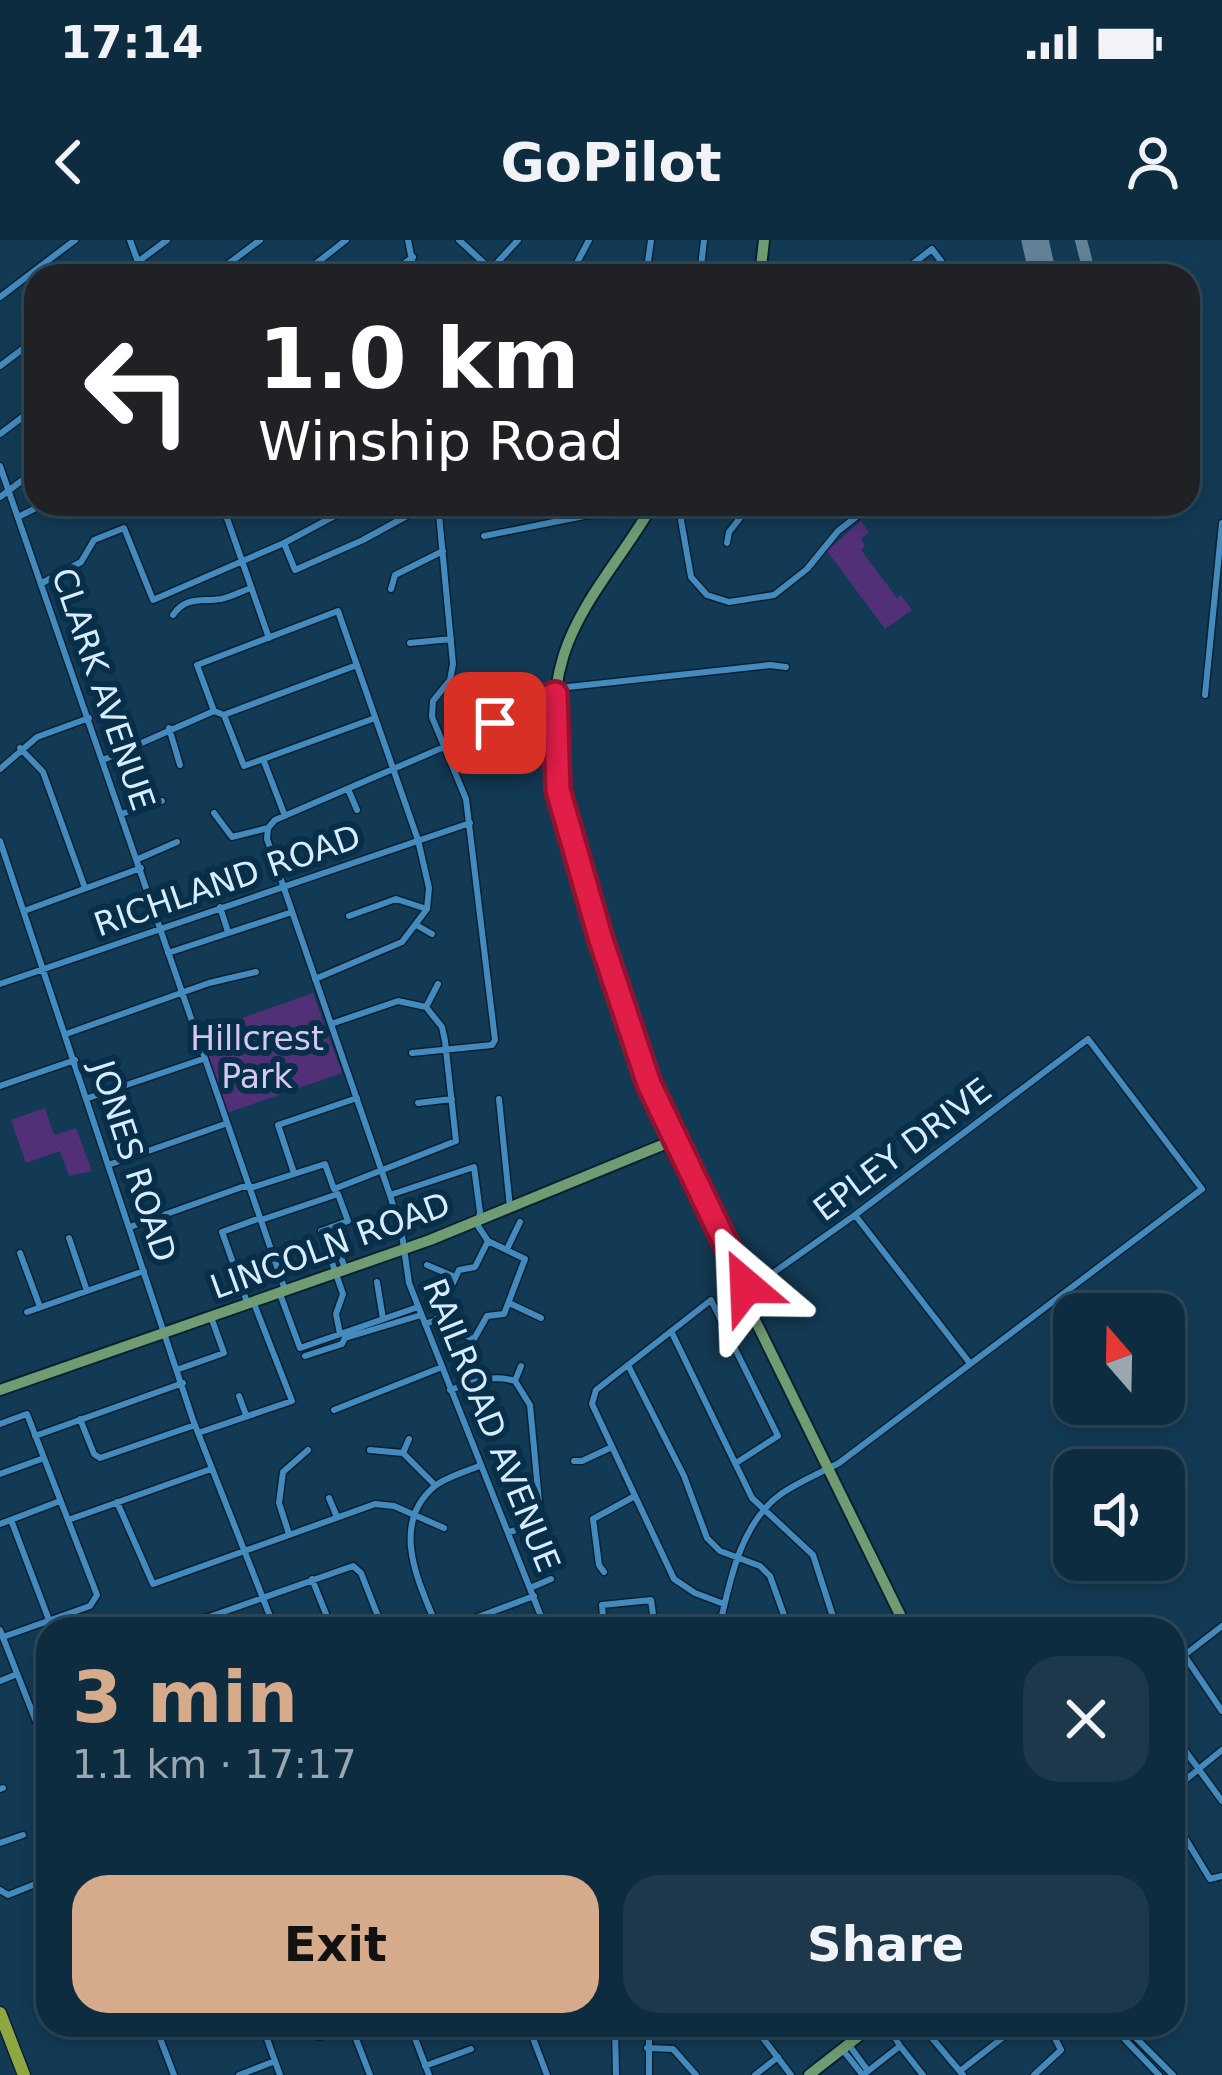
<!DOCTYPE html>
<meta charset="utf-8">
<style>
body{margin:0;font-family:"DejaVu Sans",sans-serif;background:#1c384a;color:#f1f3f6;height:100vh;display:flex;flex-direction:column;font-size:45px;white-space:nowrap}
*{box-sizing:border-box;margin:0}
p{font-size:39px;color:#9ba7b0}
.icon{flex:none;width:66px;height:66px;fill:none;stroke:currentColor;stroke-width:2;stroke-linecap:round;stroke-linejoin:round}
.map{position:relative;flex:1;overflow:hidden}
.sheet{position:absolute;left:36px;top:1377px;width:1149px;height:420px;display:flex;flex-direction:column;background:#0e2c3f;border-radius:36px;box-shadow:0 6px 18px #0003,0 0 0 3px #2e4859}
.sheet>*{flex:none}
.guide{position:absolute;left:24px;top:24px;width:1176px;height:252px;border-radius:36px;box-shadow:0 6px 18px #0003,0 0 0 3px #2e4859;background:#202124;color:#fff;overflow:hidden}
.needle{width:78px;rotate:340deg}
.buttons{position:absolute;left:1053px;top:1053px;display:grid;gap:24px}
.buttons a{display:grid;place-items:center;width:132px;height:132px;border-radius:24px;background:#0e2c3f;box-shadow:0 6px 18px #0003,0 0 0 3px #2e4859;font-size:60px}
.pin{position:absolute;display:grid;place-items:center;width:102px;height:102px;color:#fff;margin:-51px;border-radius:24px;box-shadow:0 6px 18px #0006}
.me{position:absolute;width:132px;margin:-66px;rotate:334deg;stroke-linejoin:round;filter:drop-shadow(0 0 9px #0008)}
.turn{display:flex;align-items:center;gap:42px;height:252px;padding:0 36px;font-size:54px}
.turn .icon{width:156px;height:156px;stroke-width:2.5}
.turn b{display:block;font-size:84px;line-height:102px}
.round{display:grid;place-items:center;flex:none;width:126px;height:126px;border-radius:36px;background:#1c384a}
.head{display:flex;align-items:center;justify-content:space-between;height:204px;padding:0 36px}
h1{font-size:72px;font-weight:700;line-height:90px;color:#d6ab8b}
.button{display:flex;gap:24px;margin-top:auto;padding:24px 36px}
.button a{flex:1;height:138px;border-radius:36px;background:#d6ab8b;color:#111;font-size:48px;font-weight:700;line-height:138px;text-align:center}
.button a+a{background:#1c384a;color:#f1f3f6}
.status{display:flex;justify-content:space-between;align-items:center;height:84px;padding:0 60px;background:#0e2c3f;direction:ltr}
.status svg{height:33px;fill:currentColor}
header{display:flex;justify-content:space-between;align-items:center;height:156px;padding:0 36px;background:#0e2c3f;font-size:54px;font-weight:700}
.map>svg:first-child{display:block}
</style>
<div class="status"><b>17:14</b><svg viewBox="0 0 49 12"><path d="M0 12V9h3v3zM5 12V6h3v6zM10 12V3h3v9zM15 12V0h3v12zM26 1h20v11H26zM47 4h2v5h-2z"/></svg></div>
<header><svg class="icon" aria-label="back" viewBox="0 0 24 24"><path d="M15 5l-7 7 7 7"/></svg>GoPilot<svg class="icon" aria-label="person" viewBox="0 0 24 24"><circle cx="12" cy="8" r="4"/><path d="M4 21q1-7 8-7t8 7"/></svg></header>
<div class="map">
<svg width="1222" height="1835" viewBox="0 0 1222 1835">
<rect width="100%" height="100%" fill="#133a54"/>
<path fill="#513077" d="M861 281 869 292 861 299 865 306 861 310 897 358 901 355 912 370 885 389 827 311Z
M313 753 342 833 227 873 199 793Z
M45 868 54 895 76 888 92 931 69 936 60 911 26 923 11 880Z"/>
<g fill="none" stroke-linecap="round" stroke-linejoin="round">
<path stroke="#628298" stroke-width="12" d="M1081 0 1090 36"/>
<path stroke="#628298" stroke-width="27" d="M1035 0 1043 36"/>
<defs>
<path id="minor" d="M130 0 143 36
M408 0 415 36
M459 0 498 36
M119 36 167 0
M212 36 260 0
M300 36 346 0
M388 36 413 17
M485 36 518 0
M570 36 589 0
M646 36 651 0
M700 36 704 0
M897 36 932 9 952 36
M0 57 75 0
M0 126 36 99
M0 194 36 167
M0 226 285 1050
M0 257 36 230
M222 264 269 398
M687 264 681 280 691 337 707 355 729 362 774 355 807 329 838 291 873 264
M224 271 239 264
M18 277 44 264
M484 296 589 275 643 274
M284 303 295 330 363 300 414 272 439 267
M727 303 729 292 751 264
M42 343 81 322 94 300 124 288 153 360 284 303 357 264
M391 349 395 335 443 311
M173 375C186 356 201 362 221 359 231 357 242 351 251 348
M410 403 451 399
M1205 455 1222 283
M226 474 357 425
M169 488 180 525
M20 508 43 532 85 648
M263 519 285 576
M103 520 214 471
M0 529 37 497 89 478
M348 549 357 570
M214 573 232 597 268 588 275 580 444 507 568 447 770 425 786 427
M121 574 162 561
M268 588 267 599 390 955 402 995 409 1043 546 1389
M0 601 193 1180 275 1389
M138 619 177 602
M220 667 228 692
M24 671 141 628
M349 676 396 659 427 669
M418 686 432 694
M168 713 292 672
M315 739 402 702 427 669 429 648 418 600 338 371 197 425 214 471 224 475 244 526 375 478
M0 744 470 583
M426 767 438 744
M66 794 209 743 256 732
M412 813 492 805 495 800 466 559 432 477 433 461 450 440 453 424 438 264
M0 846 75 820
M88 858 203 819
M499 859 510 968
M418 863 452 859
M111 924 225 884
M294 933 278 885 357 858
M390 955 474 927 480 972 478 986 488 1001
M855 975 969 1122
M261 980 338 954 348 981 321 991 343 1054 336 1074 340 1094
M130 987 242 947H254L325 924 334 949 456 901 445 801 442 787 426 767 398 761 331 784
M331 987 345 1029
M69 998 87 1051
M507 1009 520 982
M20 1013 40 1067
M427 1025 455 1037
M377 1042 383 1079
M280 1054 300 1108 418 1067
M247 1062 222 992 260 978
M509 1063 541 1078
M27 1072 144 1031
M425 1084 436 1080 459 1030 475 1027 488 1001 525 1019 504 1074 487 1076 474 1099 438 1085 436 1080
M672 1093 752 1258 813 1315 837 1389
M305 1116 342 1104 345 1098 421 1075
M628 1125 684 1236 707 1298 720 1311 760 1326 770 1336 789 1389
M179 1129 224 1113 211 1077
M515 1141 521 1126
M450 1150C472 1142 492 1134 515 1141L530 1165 541 1283 509 1292
M239 1156 246 1175
M334 1170 442 1127
M80 1179 94 1214 100 1218 195 1185
M0 1184 27 1174 97 1355 90 1366 3 1397
M198 1193 292 1161 253 1061
M35 1196 183 1143
M370 1210 403 1213 435 1245
M403 1213 409 1199
M574 1221H582L612 1207
M0 1234 44 1218
M329 1258 337 1277
M117 1262 153 1344 375 1264 394 1266 444 1288
M11 1280 49 1380
M68 1280 211 1229
M0 1284 60 1261
M289 1294 279 1263 283 1232 308 1210
M604 1332 599 1325 593 1279 635 1256
M312 1339 332 1389
M530 1348 551 1339
M724 1364 695 1353 674 1339 592 1164 596 1150 711 1060 778 1196 736 1223
M487 1374 493 1389
M212 1376 217 1389
M175 1389 353 1326 361 1333 383 1389
M438 1389C420 1345 388 1285 435 1246 446 1237 465 1232 479 1226
M446 1389 534 1356
M604 1389 602 1365 651 1360 655 1389
M719 1389C729 1344 740 1283 781 1254 798 1242 820 1233 839 1223L1202 949 1088 799 855 975 773 1033 739 1049
M0 1390 48 1512
M1184 1415 1222 1471
M1173 1424 1222 1386
M0 1441 17 1434
M1173 1494 1222 1561
M0 1549 3 1548
M1173 1550 1222 1510
M1173 1578 1210 1639 1222 1636
M0 1603 23 1595
M0 1650 8 1655 48 1639
M155 1785 174 1835
M262 1785 280 1835
M315 1785 319 1797 349 1787
M410 1785 429 1835
M528 1785 547 1835
M615 1785 616 1835
M649 1785V1835
M753 1785 791 1835
M887 1785 900 1806
M921 1785 963 1835
M1111 1785 1159 1835
M1123 1785 1173 1835
M351 1786 370 1835
M194 1793 203 1785
M720 1796 734 1785
M849 1805 868 1831
M647 1808 673 1809 696 1835
M842 1809 862 1834
M425 1826 471 1809
M960 1831 1019 1785
M239 1835 275 1821
M755 1835 778 1817
M863 1835 900 1806 923 1835
M1034 1835 1061 1810 1048 1785"/>
<path id="major" d="M760 36 764 0
M653 264C625 314 582 359 564 414 529 525 587 659 622 763 638 810 650 857 668 903L907 1389
M0 1150 430 1000 672 901
M809 1835 873 1785"/>
<path id="highway" d="M0 1773 24 1835"/>
</defs>
<use href="#minor" stroke="#092030" stroke-width="9"/>
<use href="#major" stroke="#092030" stroke-width="14"/>
<use href="#highway" stroke="#092030" stroke-width="15"/>
<use href="#minor" stroke="#438abe" stroke-width="6"/>
<use href="#major" stroke="#6f9c73" stroke-width="10"/>
<use href="#highway" stroke="#8da841" stroke-width="12"/>
</g>
<g fill="none" stroke-linecap="round" stroke-linejoin="round">
<defs>
<path id="route" d="M495 483 555 454 558 550 601 700 649 844 746 1046"/>
</defs>
<use href="#route" stroke="#92132f" stroke-width="30"/>
<use href="#route" stroke="#e11d48" stroke-width="21"/>
</g>
<g text-anchor="middle" stroke-width="12" stroke-linejoin="round" paint-order="stroke">
<g font-size="33" fill="#d7ecfd" stroke="#072f49">
<text transform="translate(104 449) rotate(71)" y="12">CLARK AVENUE</text>
<text transform="translate(227 640) rotate(-19)" y="12">RICHLAND ROAD</text>
<text transform="translate(902 909) rotate(-37)" y="12">EPLEY DRIVE</text>
<text transform="translate(134 921) rotate(72)" y="12">JONES ROAD</text>
<text transform="translate(330 1005) rotate(-20)" y="12">LINCOLN ROAD</text>
<text transform="translate(492 1185) rotate(68)" y="12">RAILROAD AVENUE</text>
</g>
<g font-size="33" fill="#d8c7f3" stroke="#072f49">
<text x="257" y="810">Hillcrest<tspan x="257" dy="38">Park</tspan></text>
</g>
</g>
</svg>
<div class="buttons">
<a><svg class="needle" viewBox="-14 -14 28 28"><path d="M0-13l5 13h-10z" fill="#e53935"/><path d="M0 13l5-13h-10z" fill="#9ba7b0"/></svg></a>
<a><svg class="icon" aria-label="sound" viewBox="0 0 24 24"><path d="M4 9h4l5-4v14l-5-4H4zM17 9q2 3 0 6"/></svg></a>
</div>
<div class="pin" style="left:495px;top:483px;background:#d93025"><svg class="icon" aria-label="arrive" viewBox="0 0 24 24"><path d="M6 21V4h12l-3 4 3 4H6"/></svg></div>
<svg class="me" style="left:746px;top:1046px" viewBox="-20 -20 40 40"><path d="M0-17L14 15 0 8-14 15z" fill="#e11d48" stroke="#fff" stroke-width="4"/></svg>
<div class="guide">
<div class="turn"><svg class="icon" aria-label="left" viewBox="0 0 24 24"><path d="M17 20v-9H6M10 6l-5 5 5 5"/></svg><div><b>1.0 km</b>Winship Road</div></div>
</div>
<section class="sheet">
<div class="head"><div><h1>3 min</h1><p>1.1 km · 17:17</p></div><a class="round"><svg class="icon" aria-label="close" viewBox="0 0 24 24"><path d="M6 6l12 12M18 6L6 18"/></svg></a></div>
<div class="button"><a>Exit</a><a>Share</a></div>
</section>
</div>
